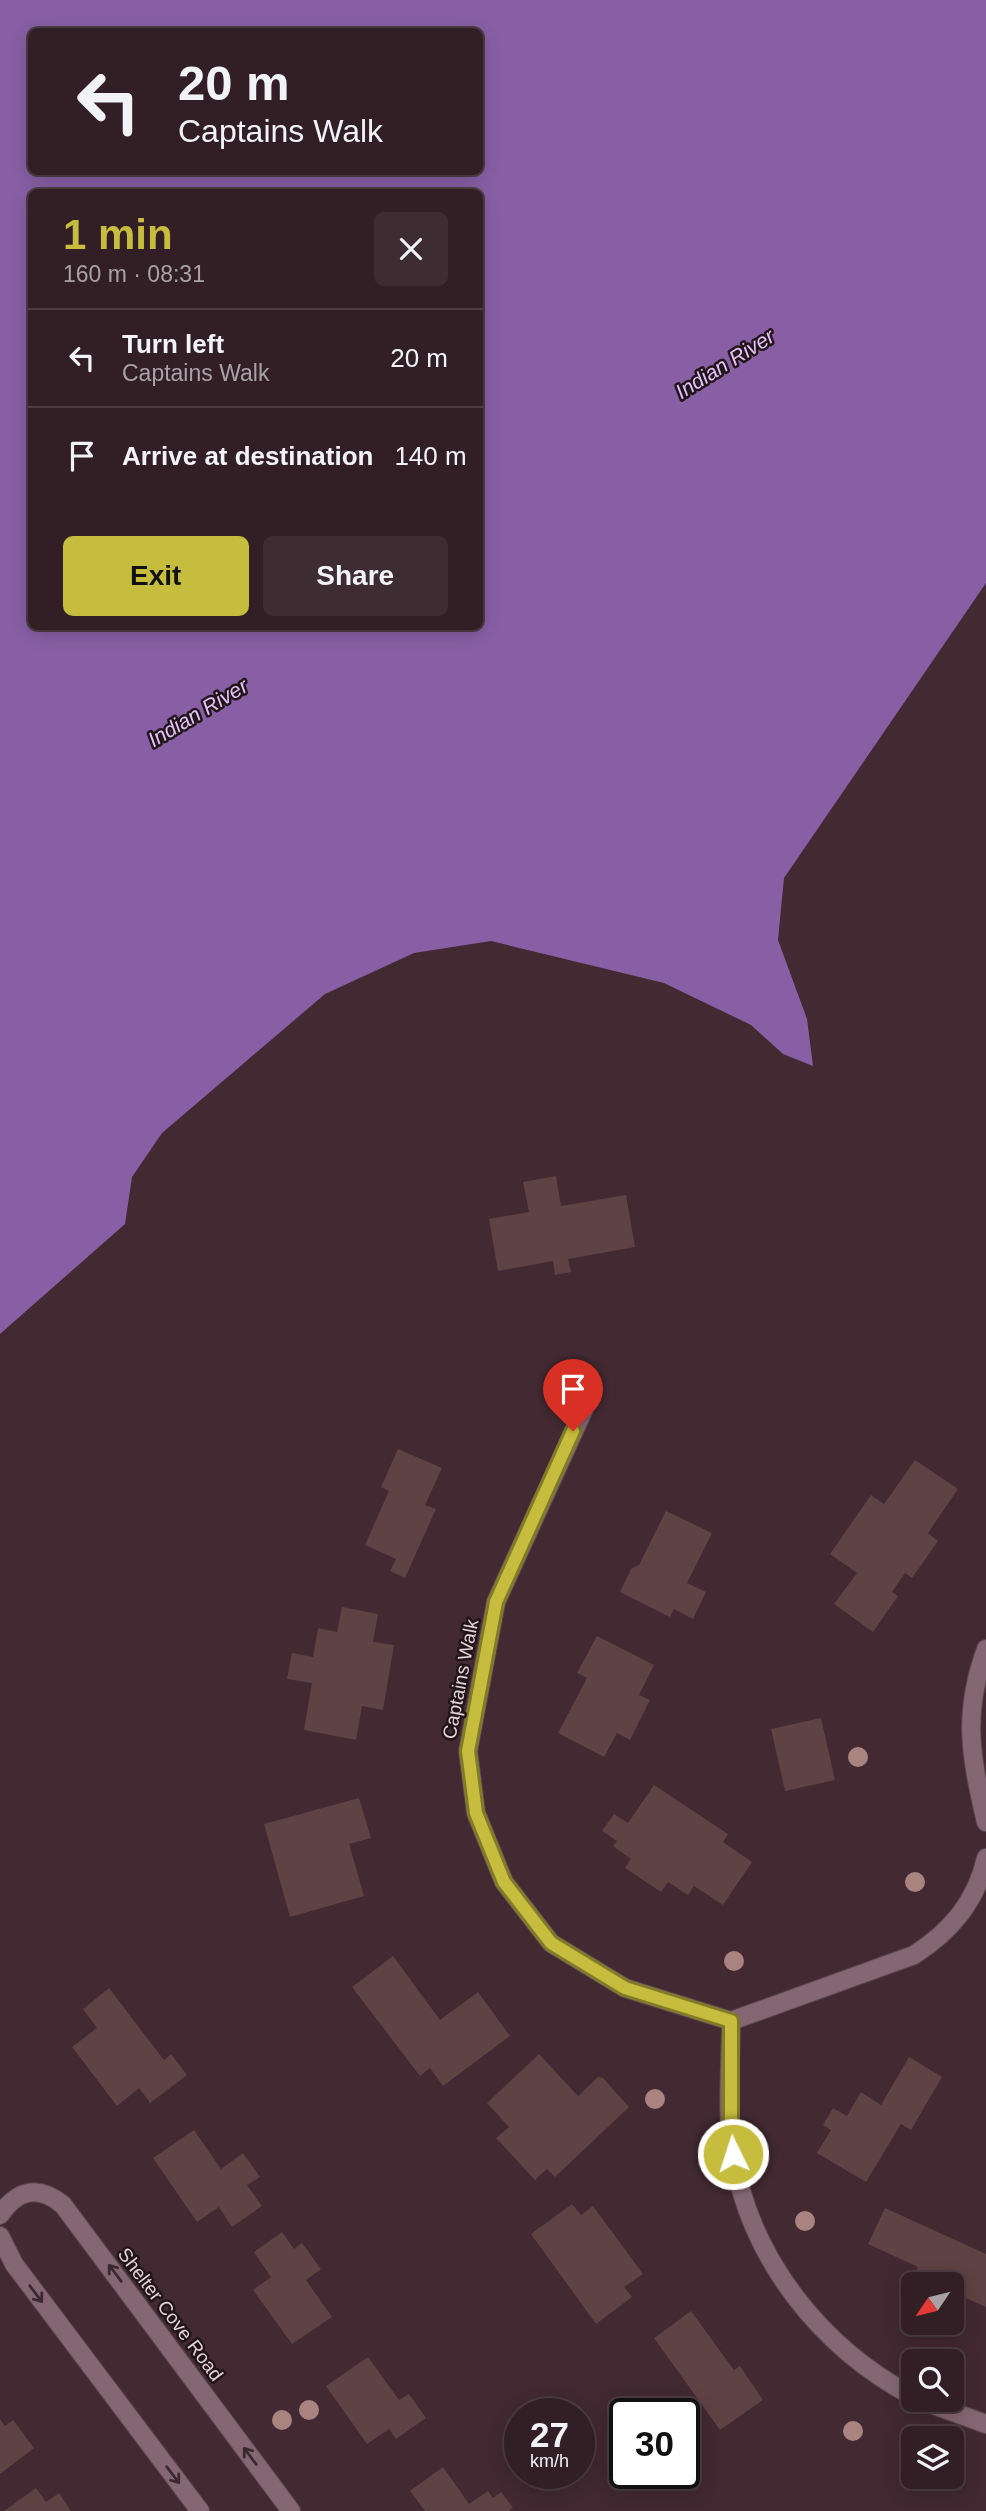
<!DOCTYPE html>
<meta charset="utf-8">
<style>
body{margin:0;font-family:Arial,sans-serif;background:#3d2c32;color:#f1f3f6;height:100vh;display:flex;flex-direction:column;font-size:26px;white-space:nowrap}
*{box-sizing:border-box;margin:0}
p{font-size:23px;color:#a8a2a7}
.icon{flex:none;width:38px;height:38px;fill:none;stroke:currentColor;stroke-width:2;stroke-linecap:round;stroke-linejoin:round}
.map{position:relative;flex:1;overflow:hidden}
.panel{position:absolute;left:28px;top:189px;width:455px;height:441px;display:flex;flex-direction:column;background:#321f26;border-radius:10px;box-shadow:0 4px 18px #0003,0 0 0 2px #4d3d43}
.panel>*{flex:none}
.banner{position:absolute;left:28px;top:28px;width:455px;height:147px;border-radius:10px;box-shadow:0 4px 18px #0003,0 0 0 2px #4d3d43;background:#321f26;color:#f1f3f6;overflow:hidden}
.needle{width:46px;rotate:235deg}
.fabs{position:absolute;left:901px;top:2272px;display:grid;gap:14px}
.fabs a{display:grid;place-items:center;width:63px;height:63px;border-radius:10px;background:#321f26;box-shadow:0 4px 18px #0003,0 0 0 2px #4d3d43;font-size:35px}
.speed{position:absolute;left:504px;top:2398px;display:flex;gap:14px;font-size:35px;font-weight:700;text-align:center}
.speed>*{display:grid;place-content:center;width:91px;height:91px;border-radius:50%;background:#321f26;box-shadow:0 4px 18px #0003,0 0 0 2px #4d3d43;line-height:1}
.speed small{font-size:18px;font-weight:400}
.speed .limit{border:4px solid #111;border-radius:10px;background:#fff;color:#111}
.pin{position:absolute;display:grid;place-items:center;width:60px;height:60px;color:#fff;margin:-72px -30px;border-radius:50% 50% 50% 0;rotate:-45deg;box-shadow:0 0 7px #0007}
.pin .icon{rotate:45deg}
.me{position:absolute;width:77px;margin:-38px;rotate:356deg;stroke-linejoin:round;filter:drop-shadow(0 0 5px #0008)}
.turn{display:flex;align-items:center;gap:24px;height:147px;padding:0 35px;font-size:32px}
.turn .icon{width:91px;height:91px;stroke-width:2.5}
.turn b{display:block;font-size:49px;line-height:60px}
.round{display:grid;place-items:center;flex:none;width:74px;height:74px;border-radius:10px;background:#3d2c32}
.head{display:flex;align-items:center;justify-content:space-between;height:119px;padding:0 35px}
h1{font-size:42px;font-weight:600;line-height:52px;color:#c6bc3d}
.button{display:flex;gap:14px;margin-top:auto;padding:14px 35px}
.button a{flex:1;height:80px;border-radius:10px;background:#c6bc3d;color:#111;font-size:28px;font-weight:600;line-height:80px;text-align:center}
.button a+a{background:#3d2c32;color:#f1f3f6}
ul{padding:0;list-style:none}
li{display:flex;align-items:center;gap:21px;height:98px;padding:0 35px;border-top:2px solid #4d3d43}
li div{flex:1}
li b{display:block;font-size:26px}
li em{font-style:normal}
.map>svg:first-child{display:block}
</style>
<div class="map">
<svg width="986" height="2511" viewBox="0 0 986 2511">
<rect width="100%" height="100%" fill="#422932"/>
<path fill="#885fa5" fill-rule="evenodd" d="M0 0H986V583L784 878 778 940 807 1019 813 1066 783 1054 751 1025 664 983 491 941 414 953 325 994 162 1133 132 1177 125 1224 0 1334ZM32 32H480V172H32ZM32 192H480V626H32Z"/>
<path fill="#5f4243" d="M556 1176 561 1206 626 1195 635 1247 568 1259 571 1272 555 1275 553 1261 498 1271 489 1219 529 1212 523 1182Z
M398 1449 442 1468 425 1505 436 1509 405 1578 390 1571 396 1559 365 1545 389 1491 381 1487Z
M915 1460 958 1489 928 1533 938 1541 912 1578 905 1573 892 1592 898 1596 873 1632 834 1604 857 1573 830 1554 871 1495 884 1504Z
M666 1511 712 1533 687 1583 706 1592 693 1619 674 1609 670 1617 620 1592 631 1569 639 1565Z
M342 1607 378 1614 373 1642 394 1645 383 1710 362 1706 356 1740 304 1730 312 1683 287 1679 292 1653 313 1657 318 1628 337 1632Z
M597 1636 654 1665 639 1695 650 1700 630 1740 617 1733 604 1757 558 1733 587 1678 577 1673Z
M821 1718 835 1780 785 1791 771 1729Z
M654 1785 728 1834 723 1842 752 1862 723 1905 694 1886 688 1895 668 1882 661 1892 625 1868 631 1859 613 1846 617 1841 602 1831 614 1814 628 1823Z
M359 1798 371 1838 349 1844 364 1896 290 1917 264 1824Z
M393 1956 440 2020 478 1992 510 2036 443 2086 430 2068 420 2076 352 1987Z
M109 1988 164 2060 171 2054 187 2075 150 2103 139 2088 117 2106 72 2047 97 2028 83 2009Z
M539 2054 578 2096 598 2077 603 2078 629 2107 555 2177 547 2169 535 2180 496 2138 509 2127 487 2103Z
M909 2057 942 2077 911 2130 901 2124 866 2182 817 2153 831 2130 823 2125 833 2108 847 2116 861 2092 881 2105Z
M194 2130 221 2169 243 2153 260 2177 247 2185 262 2206 232 2227 219 2207 197 2222 153 2158Z
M572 2204 581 2215 593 2206 643 2274 624 2287 632 2297 596 2324 531 2234Z
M885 2208 986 2254V2307L961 2296 957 2306 952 2303V2284H929L914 2277 918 2267 868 2244Z
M282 2232 294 2249 302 2243 321 2269 306 2280 332 2317 292 2344 253 2290 271 2277 254 2252Z
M691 2311 734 2370 740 2366 763 2400 720 2430 654 2338Z
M368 2357 399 2400 409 2394 426 2418 396 2439 389 2429 367 2444 326 2386Z
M0 2419 5 2426 13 2420 34 2448 0 2474Z
M443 2467 469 2504 488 2491 493 2498 501 2492 513 2508 509 2511H425L410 2491Z
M36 2488 46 2502 59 2493 71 2511H4Z"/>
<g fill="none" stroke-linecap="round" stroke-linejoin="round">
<defs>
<path id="minor" d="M585 1407 496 1602 468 1751 476 1813 504 1882 551 1943 625 1988 731 2021 914 1955C951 1931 976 1902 986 1858
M986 1649C962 1715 971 1757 986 1822
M731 2021C731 2064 726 2111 733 2154 750 2259 821 2348 914 2397
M0 2215C17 2190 38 2184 63 2205L291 2511
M0 2236 14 2264 200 2511
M917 2399 986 2424"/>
</defs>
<use href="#minor" stroke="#5c474f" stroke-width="20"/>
<use href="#minor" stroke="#846772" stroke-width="18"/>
</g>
<g fill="#a8837f">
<circle cx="858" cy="1757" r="10"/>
<circle cx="915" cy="1882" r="10"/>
<circle cx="734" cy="1961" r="10"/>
<circle cx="655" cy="2099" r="10"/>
<circle cx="805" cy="2221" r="10"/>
<circle cx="309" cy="2410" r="10"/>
<circle cx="282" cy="2420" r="10"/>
<circle cx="853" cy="2431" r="10"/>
</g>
<defs><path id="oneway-shaft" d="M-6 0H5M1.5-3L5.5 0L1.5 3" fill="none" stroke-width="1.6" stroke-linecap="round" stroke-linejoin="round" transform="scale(1.75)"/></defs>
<g stroke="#3a2a30">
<use href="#oneway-shaft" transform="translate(115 2273) rotate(-127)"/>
<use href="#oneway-shaft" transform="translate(36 2294) rotate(53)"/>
<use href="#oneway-shaft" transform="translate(250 2456) rotate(-127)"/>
<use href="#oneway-shaft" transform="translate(173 2475) rotate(53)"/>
</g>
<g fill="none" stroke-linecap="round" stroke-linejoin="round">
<defs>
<path id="route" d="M573 1431 496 1602 468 1751 476 1813 504 1882 551 1943 625 1988 731 2021V2133L733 2154"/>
</defs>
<use href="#route" stroke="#817a28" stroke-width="18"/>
<use href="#route" stroke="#c6bc3d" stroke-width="12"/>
</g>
<g text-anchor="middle" stroke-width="5" stroke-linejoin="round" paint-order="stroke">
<g font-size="19" fill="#e3d2d7" stroke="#21151a">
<text transform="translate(460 1679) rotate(-79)" y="7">Captains Walk</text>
<text transform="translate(171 2314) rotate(53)" y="7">Shelter Cove Road</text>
</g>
<g font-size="21" font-style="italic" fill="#e3c1fb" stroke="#21151a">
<text transform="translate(725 364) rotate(-32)" y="7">Indian River</text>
<text transform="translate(198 713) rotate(-31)" y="7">Indian River</text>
</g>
</g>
</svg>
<div class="fabs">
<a><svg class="needle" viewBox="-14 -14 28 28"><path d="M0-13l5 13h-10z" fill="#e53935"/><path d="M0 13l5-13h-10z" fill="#a8a2a7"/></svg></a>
<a><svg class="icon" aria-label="search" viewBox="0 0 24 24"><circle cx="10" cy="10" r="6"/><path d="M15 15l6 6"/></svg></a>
<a><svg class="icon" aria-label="layers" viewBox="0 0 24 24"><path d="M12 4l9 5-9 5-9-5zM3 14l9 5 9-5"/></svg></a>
</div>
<div class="speed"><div>27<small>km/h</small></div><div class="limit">30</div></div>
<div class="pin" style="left:573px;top:1431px;background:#d93025"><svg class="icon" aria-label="arrive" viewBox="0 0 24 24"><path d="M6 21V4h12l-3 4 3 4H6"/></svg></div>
<svg class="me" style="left:733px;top:2154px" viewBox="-20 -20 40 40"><circle r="17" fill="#c6bc3d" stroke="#fff" stroke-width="3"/><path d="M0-11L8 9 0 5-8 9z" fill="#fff"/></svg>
<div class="banner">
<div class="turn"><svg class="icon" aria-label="left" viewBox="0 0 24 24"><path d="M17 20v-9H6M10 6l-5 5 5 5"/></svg><div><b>20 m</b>Captains Walk</div></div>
</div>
<section class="panel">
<div class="head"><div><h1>1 min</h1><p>160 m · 08:31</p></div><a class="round"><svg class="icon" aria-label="close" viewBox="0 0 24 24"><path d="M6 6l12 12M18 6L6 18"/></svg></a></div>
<ul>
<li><svg class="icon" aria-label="left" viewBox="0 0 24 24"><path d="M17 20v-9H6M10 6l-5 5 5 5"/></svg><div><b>Turn left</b><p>Captains Walk</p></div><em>20 m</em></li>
<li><svg class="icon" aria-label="arrive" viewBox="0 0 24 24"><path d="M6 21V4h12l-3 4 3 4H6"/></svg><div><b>Arrive at destination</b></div><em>140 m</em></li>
</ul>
<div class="button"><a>Exit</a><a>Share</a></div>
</section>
</div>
